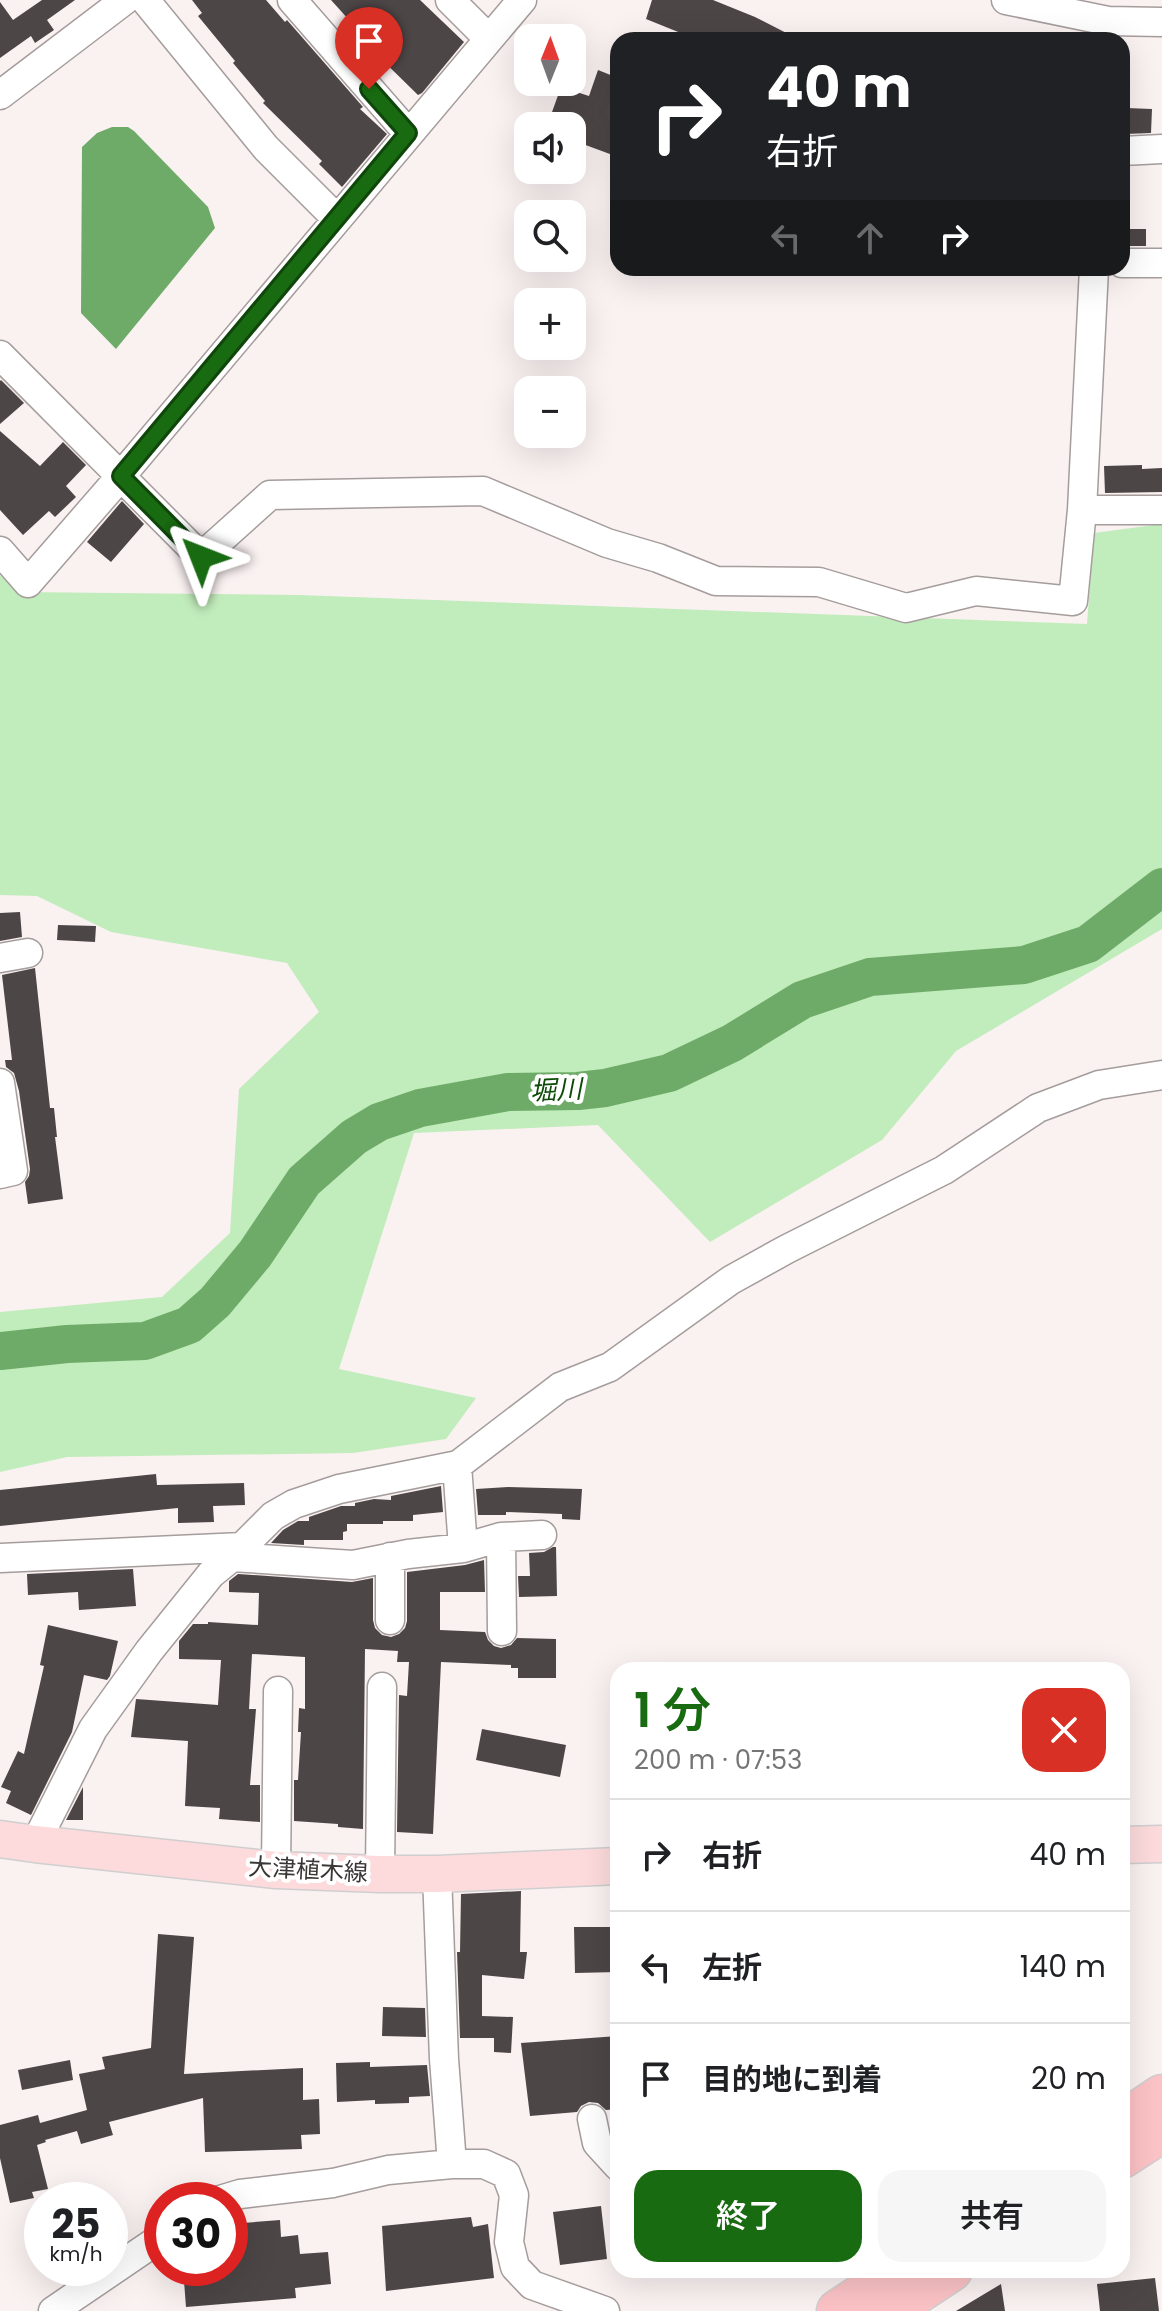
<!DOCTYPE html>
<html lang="ja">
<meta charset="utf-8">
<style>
body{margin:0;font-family:Poppins,"Noto Sans JP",sans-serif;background:#f6f6f6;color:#202124;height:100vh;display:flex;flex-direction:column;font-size:30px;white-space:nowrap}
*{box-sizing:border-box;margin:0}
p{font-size:26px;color:#757577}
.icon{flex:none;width:44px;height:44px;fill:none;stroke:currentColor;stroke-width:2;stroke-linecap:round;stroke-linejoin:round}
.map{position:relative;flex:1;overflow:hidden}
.panel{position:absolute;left:610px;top:1662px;width:520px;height:616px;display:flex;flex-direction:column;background:#fff;border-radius:24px;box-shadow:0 8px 32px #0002}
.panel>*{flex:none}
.guide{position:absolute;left:610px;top:32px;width:520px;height:244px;border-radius:24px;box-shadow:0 8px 32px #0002;background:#202124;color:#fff;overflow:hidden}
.needle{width:52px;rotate:1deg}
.tools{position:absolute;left:514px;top:24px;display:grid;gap:16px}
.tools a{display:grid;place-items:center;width:72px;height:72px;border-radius:16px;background:#fff;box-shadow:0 8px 32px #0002;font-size:40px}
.speed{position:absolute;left:24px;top:2182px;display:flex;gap:16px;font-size:40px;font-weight:700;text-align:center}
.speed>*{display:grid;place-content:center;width:104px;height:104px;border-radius:50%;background:#fff;box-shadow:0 8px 32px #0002;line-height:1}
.speed small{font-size:20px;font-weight:400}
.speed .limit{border:12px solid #d22;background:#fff;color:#111}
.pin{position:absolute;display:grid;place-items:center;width:68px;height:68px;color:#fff;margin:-82px -34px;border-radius:50% 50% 50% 0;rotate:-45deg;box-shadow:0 0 8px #0007}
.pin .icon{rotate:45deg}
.me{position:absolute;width:88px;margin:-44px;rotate:315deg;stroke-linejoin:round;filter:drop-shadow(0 0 6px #0008)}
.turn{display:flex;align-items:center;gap:28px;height:168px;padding:0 24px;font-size:36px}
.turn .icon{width:104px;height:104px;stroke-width:2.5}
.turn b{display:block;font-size:56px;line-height:68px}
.lanes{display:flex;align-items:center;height:76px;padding:0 24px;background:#0003;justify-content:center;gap:40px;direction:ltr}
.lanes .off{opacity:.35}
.round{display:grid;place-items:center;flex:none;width:84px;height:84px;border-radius:24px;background:#f6f6f6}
.summary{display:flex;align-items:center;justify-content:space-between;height:136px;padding:0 24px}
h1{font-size:48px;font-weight:600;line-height:60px;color:#196b11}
.cta{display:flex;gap:16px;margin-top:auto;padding:16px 24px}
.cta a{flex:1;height:92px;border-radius:24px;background:#196b11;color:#fff;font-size:32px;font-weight:600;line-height:92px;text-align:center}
.cta a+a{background:#f6f6f6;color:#202124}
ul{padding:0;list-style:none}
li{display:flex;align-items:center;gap:24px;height:112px;padding:0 24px;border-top:2px solid #e0e0e0}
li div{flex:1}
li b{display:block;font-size:30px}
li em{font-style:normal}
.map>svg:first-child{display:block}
</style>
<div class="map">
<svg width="1162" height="2311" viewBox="0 0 1162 2311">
<rect width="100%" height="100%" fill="#faf1f1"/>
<path fill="#c1ecbb" d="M1162 524V929L956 1051 882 1140 710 1242 598 1125 414 1133 339 1369 476 1398 446 1439 353 1453 67 1457 0 1472V1312L162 1297 230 1233 239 1089 319 1012 287 963 111 932 37 896 0 895V575L20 592 298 595 1087 624 1094 533Z"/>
<path fill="#6fab68" d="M112 127H128L134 131 208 207 215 228 116 349 81 313 82 147 97 133Z"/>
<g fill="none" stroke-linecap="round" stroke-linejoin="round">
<path stroke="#6fab68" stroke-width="38" d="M0 1351 67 1344 145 1341 189 1325 215 1302 255 1254 304 1181 354 1137 379 1122 420 1108 508 1092 578 1091 605 1088 669 1073 732 1043 802 1000 870 977 1024 965 1088 944 1162 887"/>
</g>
<path fill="#4d4646" d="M42 0H75L47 20 54 30 35 43 31 36 0 58V2L13 20Z
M192 0H266L285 22 287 20 363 107 360 109 387 134 342 187 319 164 322 161 263 103 265 101 233 63 235 61 198 16 202 13Z
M331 0H420L464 42 422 93 418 95 366 44 368 41Z
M652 0H713L755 17 800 40H698L646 19Z
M598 70 618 78V157L572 140V126H547L561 87 589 96Z
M1126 108 1152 109 1151 133 1125 134Z
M1122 229H1146V246H1122Z
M1 380 24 403 0 424V381Z
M0 431 40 466 63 442 86 465 66 486 76 497 55 517 49 511 23 535 0 510Z
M1142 465V469L1162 468V492L1105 493 1104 466Z
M122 501 144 524 111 562 87 542Z
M20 912 22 937 0 941V913Z
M58 925 96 926 95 942 57 940Z
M35 968 50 1108H54L57 1137H55L63 1199 28 1204 25 1182 29 1176 30 1169 19 1091 14 1073 6 1067 5 1060H12L2 975Z
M156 1474 157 1485 244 1483 245 1505 213 1506 214 1522 178 1523V1508L0 1526V1490Z
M441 1486 443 1512 413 1515V1521H383V1524H347V1531L343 1532V1540H304V1545L271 1543 283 1530 298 1521H309V1517L341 1506H355V1503L374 1499 391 1500V1496Z
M508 1487 582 1489 580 1520 562 1519V1514L506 1512V1515H478L476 1489Z
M553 1547H556L557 1596 519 1597 518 1576H530L529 1553 544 1552Z
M484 1560 485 1592H440V1630L485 1632 488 1640 494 1646 501 1648 511 1645 517 1638 556 1639V1678H518V1668H511V1665L441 1662 433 1834 397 1832 399 1695 407 1696 409 1662H397L398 1651 365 1649 363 1829 338 1827V1824L294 1821V1780H298L301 1732H298L299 1708 305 1709V1657L252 1654 249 1709H256L250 1785H260V1822L219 1819 220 1808 185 1806 188 1741 131 1737 136 1699 218 1705 221 1660 179 1659V1641L193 1624H208V1622L258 1625 259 1593 229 1592V1581L238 1574 352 1582 373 1578V1620L375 1628 382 1635 391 1637 399 1634 405 1628 407 1621V1572L465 1565Z
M133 1569 136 1606 79 1610 78 1592 28 1595 27 1574Z
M48 1625 118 1641 110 1676 107 1680 84 1675 72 1732 31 1815 6 1803 11 1791 1 1787 18 1751 24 1754 44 1666 40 1665Z
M482 1729 566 1745 560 1777 476 1760Z
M83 1787V1820H66Z
M521 1891 520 1952H527L524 1979 482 1975V2016L513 2017 511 2053 494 2052V2038H460L457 1952H460L461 1894Z
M574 1927H618V1972L575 1973Z
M158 1934 194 1937 184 2074 303 2068V2100L319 2099 320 2134 301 2135 302 2149 205 2152 203 2098 109 2122 113 2135 81 2144 77 2131 45 2140 46 2142 37 2145 48 2189 32 2192 34 2198 10 2203 0 2158V2125L38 2115 40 2123 87 2110 79 2074 105 2069 102 2057 151 2048Z
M383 2007 425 2008 426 2037 382 2036Z
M618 2036V2109L606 2110 598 2103 589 2102 581 2106 577 2112 530 2116 521 2043Z
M70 2060 73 2080 22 2090 18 2070Z
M370 2062V2067L427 2065 430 2096 409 2097V2103L375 2104V2100L337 2102 336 2063Z
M601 2206 607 2259 560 2265 553 2212Z
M471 2217 473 2227 488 2224 494 2278 386 2291 382 2226Z
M280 2220 281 2237 298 2235 300 2254 328 2252 331 2284 295 2288 296 2298 186 2307 183 2268H230V2224Z
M1155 2278 1159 2311H1100L1097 2284Z
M1001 2284 1005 2311H956Z"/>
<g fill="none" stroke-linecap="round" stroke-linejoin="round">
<defs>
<path id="minor" d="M145 0 266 148 337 219
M292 0 408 133
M450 0 489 39
M1006 0 1108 21 1162 22
M0 95 125 0
M1122 151 1162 149
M1122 263H1162
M0 355 201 557 270 495 483 491 607 543 658 558 716 581 819 582 906 608 976 591 1073 601 1082 510 1094 268
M1082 510H1162
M0 551 28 583 121 476 522 0
M0 958 28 953
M0 1083 13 1171 0 1174
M457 1465 463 1548
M501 1537 502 1631
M232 1557 353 1565 408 1554 463 1548 501 1537 542 1535
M390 1557V1620
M0 1558 242 1547
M35 1844 93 1729 149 1651 211 1574 232 1557 273 1516 294 1504 339 1489 458 1465 560 1387 610 1367 731 1280 787 1249 944 1170 1038 1108 1099 1085 1162 1075
M276 1870 278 1691
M380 1874 382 1687
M437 1874 444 2059 452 2164
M592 2119 597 2143 618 2166
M220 2200 240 2194 333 2183 388 2170 452 2164H484L506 2174 514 2195 509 2242 515 2267 532 2285 605 2311
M53 2311 162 2237"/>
<path id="major" d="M0 1839 35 1844 276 1870 380 1874H437L618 1866
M1122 1845 1162 1844"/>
<path id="highway" d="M1122 2123 1162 2096
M1122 2157 1162 2131
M838 2311 900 2270
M889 2311 951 2270"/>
</defs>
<use href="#minor" stroke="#a59c9c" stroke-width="31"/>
<use href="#major" stroke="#d0cfcf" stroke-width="39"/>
<use href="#highway" stroke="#d0cfcf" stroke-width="45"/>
<use href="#minor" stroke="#fff" stroke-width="28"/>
<use href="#major" stroke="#fddbdd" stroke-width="36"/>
<use href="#highway" stroke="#fcc3c6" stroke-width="42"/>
</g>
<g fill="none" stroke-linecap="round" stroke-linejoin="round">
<defs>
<path id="route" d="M201 557 121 476 408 133 369 89"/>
</defs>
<use href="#route" stroke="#10460b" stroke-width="20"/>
<use href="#route" stroke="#196b11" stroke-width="14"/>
</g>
<g text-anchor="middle" stroke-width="8" stroke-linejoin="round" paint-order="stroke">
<g font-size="24" fill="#3a3636" stroke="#fff">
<text transform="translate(308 1870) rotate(3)" y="8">大津植木線</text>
</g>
<g font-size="26" font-style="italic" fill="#0d4c07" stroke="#fff">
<text transform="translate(556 1090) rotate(-3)" y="9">堀川</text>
</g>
</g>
</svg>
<div class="tools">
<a><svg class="needle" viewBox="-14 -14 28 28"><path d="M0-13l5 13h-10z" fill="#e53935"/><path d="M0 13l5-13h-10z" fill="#757577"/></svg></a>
<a><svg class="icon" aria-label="sound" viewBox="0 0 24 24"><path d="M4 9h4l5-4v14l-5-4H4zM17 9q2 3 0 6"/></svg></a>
<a><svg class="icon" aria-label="search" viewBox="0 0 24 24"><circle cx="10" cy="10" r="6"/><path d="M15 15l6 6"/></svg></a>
<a>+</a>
<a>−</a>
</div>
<div class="speed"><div>25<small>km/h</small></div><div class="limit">30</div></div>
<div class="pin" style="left:369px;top:89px;background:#d93025"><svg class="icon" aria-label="arrive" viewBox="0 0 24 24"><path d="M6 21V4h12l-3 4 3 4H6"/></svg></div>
<svg class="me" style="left:201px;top:557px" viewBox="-20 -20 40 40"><path d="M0-17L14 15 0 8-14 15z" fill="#196b11" stroke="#fff" stroke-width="4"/></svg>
<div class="guide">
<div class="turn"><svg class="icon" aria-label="right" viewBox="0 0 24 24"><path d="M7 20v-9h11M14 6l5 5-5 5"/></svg><div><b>40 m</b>右折</div></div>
<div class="lanes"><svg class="icon off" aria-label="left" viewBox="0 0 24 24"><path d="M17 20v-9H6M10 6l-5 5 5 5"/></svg><svg class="icon off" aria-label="ahead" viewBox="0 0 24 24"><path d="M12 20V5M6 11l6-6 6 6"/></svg><svg class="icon" aria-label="right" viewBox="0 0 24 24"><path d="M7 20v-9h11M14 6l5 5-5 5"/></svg></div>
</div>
<section class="panel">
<div class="summary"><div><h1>1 分</h1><p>200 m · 07:53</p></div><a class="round" style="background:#d93025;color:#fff"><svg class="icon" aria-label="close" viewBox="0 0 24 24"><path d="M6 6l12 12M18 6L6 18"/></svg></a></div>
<ul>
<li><svg class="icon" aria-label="right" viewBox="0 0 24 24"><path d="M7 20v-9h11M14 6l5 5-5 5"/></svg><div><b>右折</b></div><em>40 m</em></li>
<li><svg class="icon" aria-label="left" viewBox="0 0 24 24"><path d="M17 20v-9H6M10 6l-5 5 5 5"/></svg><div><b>左折</b></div><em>140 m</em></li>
<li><svg class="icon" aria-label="arrive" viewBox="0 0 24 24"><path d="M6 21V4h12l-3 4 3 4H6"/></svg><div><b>目的地に到着</b></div><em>20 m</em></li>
</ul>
<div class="cta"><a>終了</a><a>共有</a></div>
</section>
</div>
